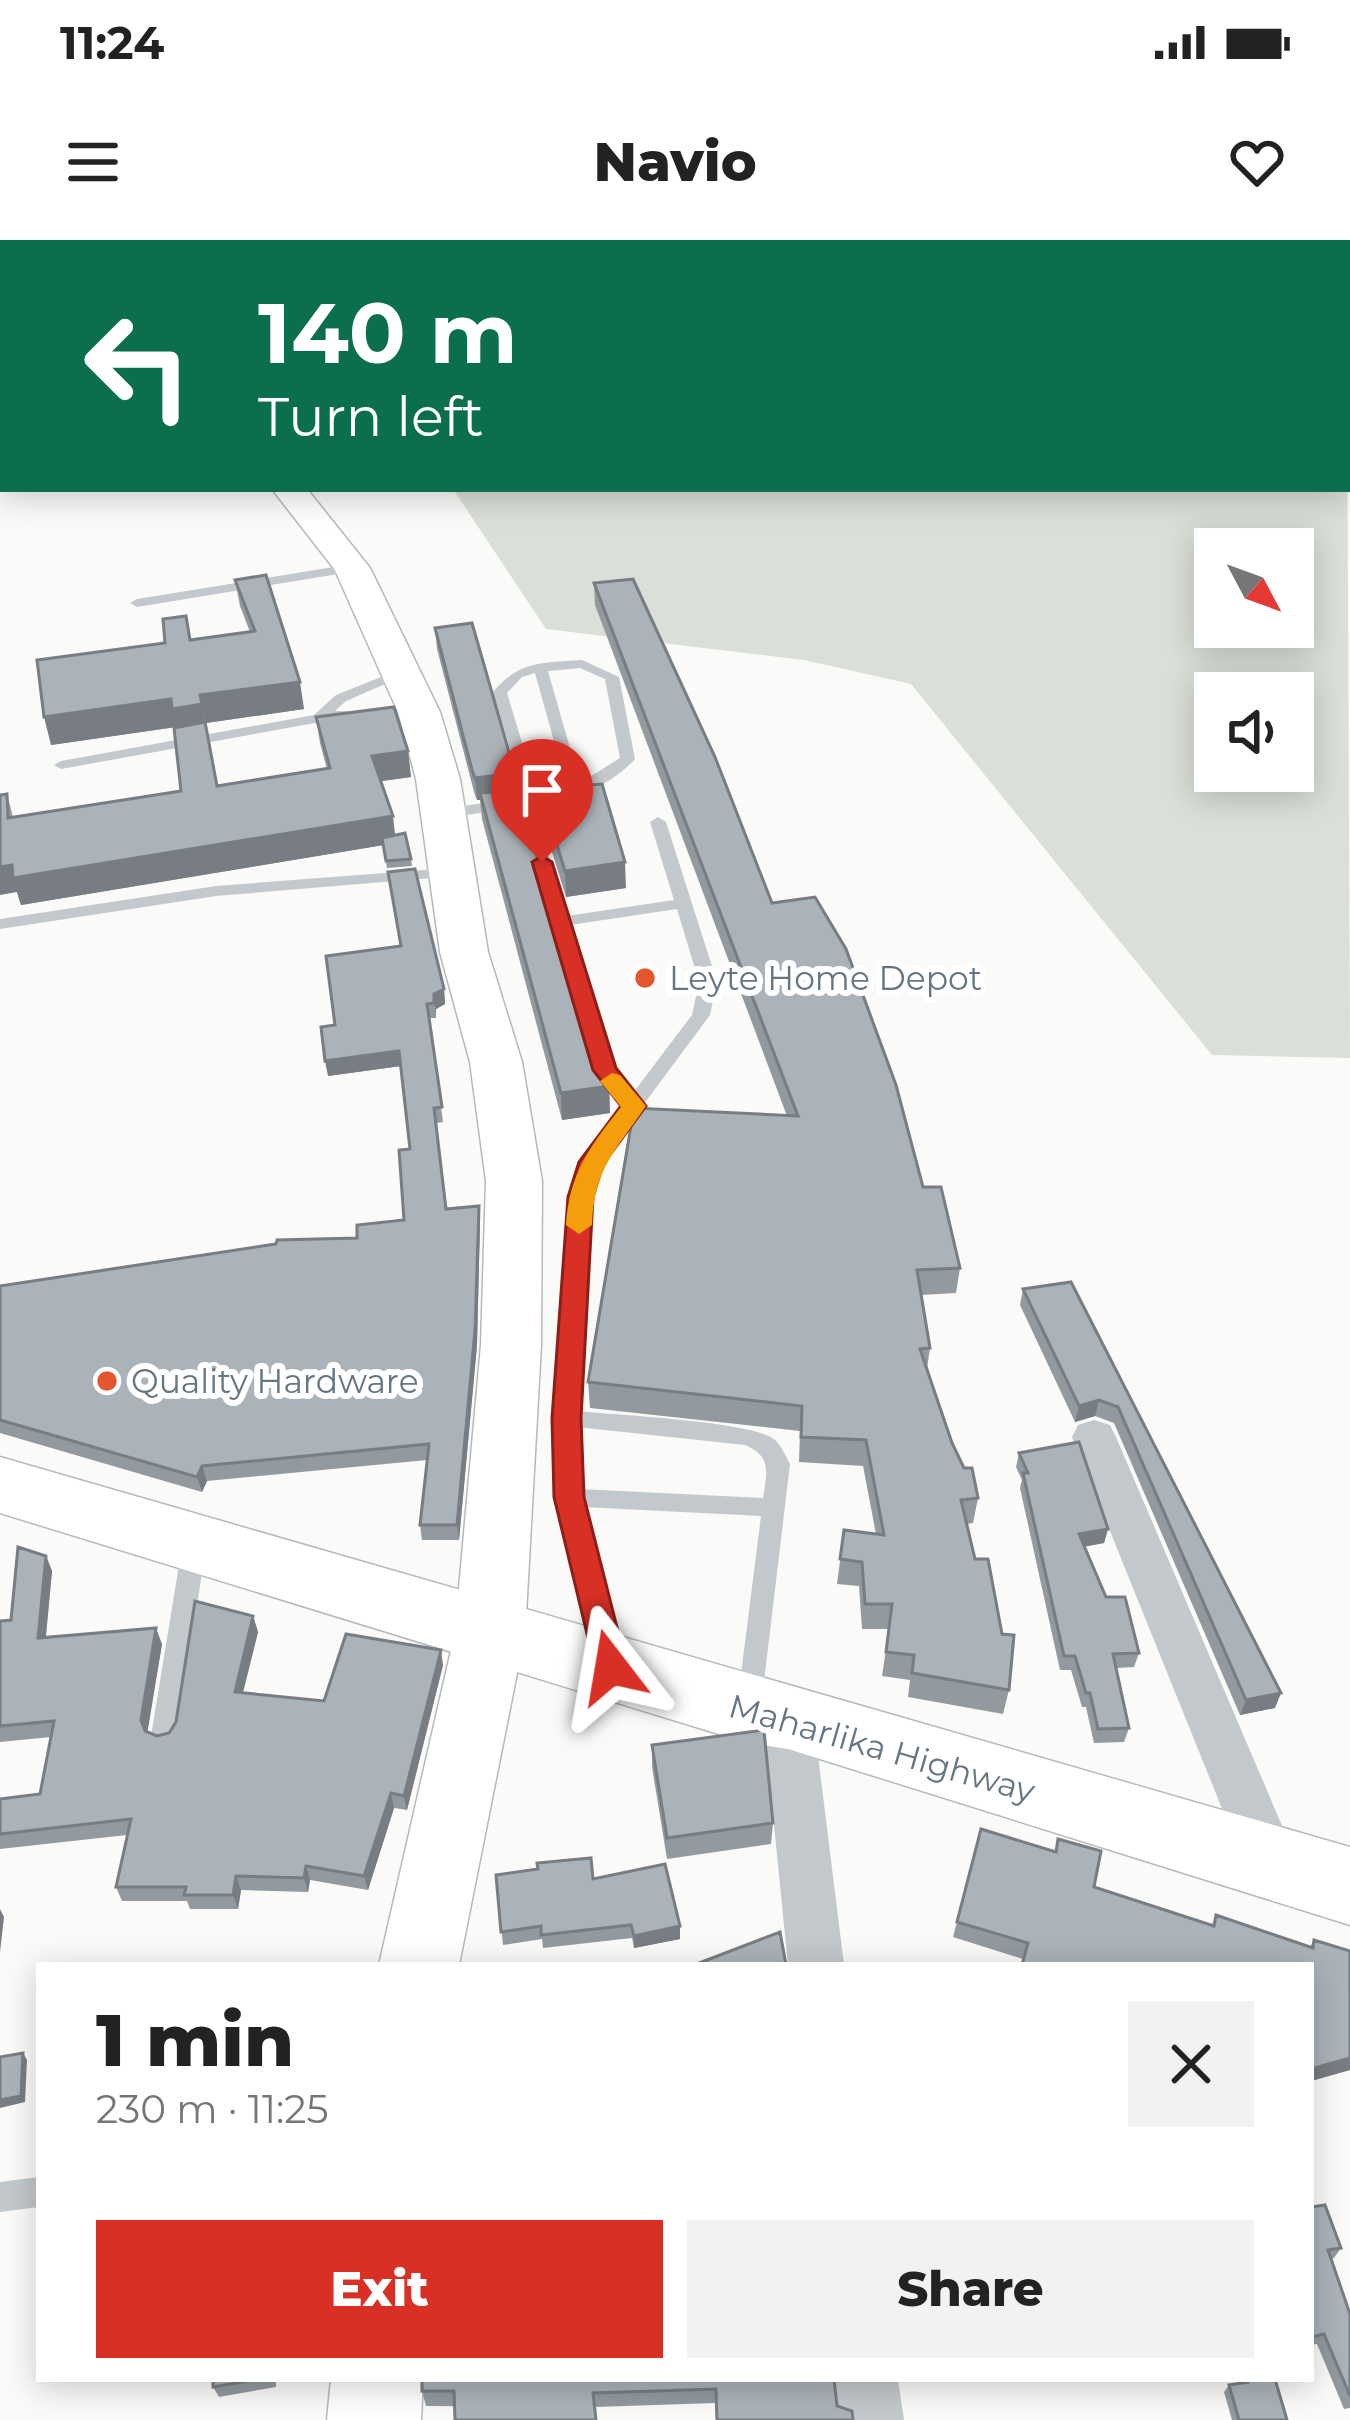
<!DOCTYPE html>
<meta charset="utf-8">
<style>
body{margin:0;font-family:Montserrat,sans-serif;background:#f2f2f2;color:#222;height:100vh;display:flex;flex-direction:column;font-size:45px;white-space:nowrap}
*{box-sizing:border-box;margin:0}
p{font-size:39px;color:#767676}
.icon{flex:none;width:66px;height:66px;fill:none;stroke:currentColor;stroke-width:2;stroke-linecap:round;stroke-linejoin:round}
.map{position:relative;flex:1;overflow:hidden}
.drawer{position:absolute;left:36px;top:1722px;width:1278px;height:420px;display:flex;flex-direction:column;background:#fff;border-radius:0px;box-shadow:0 6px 30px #0003}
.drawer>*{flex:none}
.hud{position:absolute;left:0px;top:0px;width:1350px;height:252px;box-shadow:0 6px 30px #0003;background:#0b6e4f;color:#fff;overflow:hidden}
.needle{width:78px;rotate:131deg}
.controls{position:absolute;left:1194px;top:288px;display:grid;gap:24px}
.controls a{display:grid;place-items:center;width:120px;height:120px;border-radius:0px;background:#fff;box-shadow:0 6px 30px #0003;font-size:60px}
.pin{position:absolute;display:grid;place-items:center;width:102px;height:102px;color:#fff;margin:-123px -51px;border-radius:50% 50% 50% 0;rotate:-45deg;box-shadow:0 0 12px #0007}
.pin .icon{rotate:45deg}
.me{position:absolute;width:132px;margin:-66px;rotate:346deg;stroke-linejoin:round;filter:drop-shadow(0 0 9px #0008)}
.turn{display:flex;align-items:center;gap:42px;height:252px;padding:0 60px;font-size:54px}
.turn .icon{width:156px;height:156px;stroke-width:2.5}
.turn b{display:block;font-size:84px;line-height:102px}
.round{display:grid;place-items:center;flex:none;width:126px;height:126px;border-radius:0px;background:#f2f2f2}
.head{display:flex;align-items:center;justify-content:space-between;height:204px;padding:0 60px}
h1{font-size:72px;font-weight:800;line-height:90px}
.action{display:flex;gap:24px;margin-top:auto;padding:24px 60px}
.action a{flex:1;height:138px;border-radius:0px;background:#d93025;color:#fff;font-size:48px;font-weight:800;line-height:138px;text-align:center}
.action a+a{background:#f2f2f2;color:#222}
.status{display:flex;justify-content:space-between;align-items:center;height:84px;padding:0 60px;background:#fff;direction:ltr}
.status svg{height:33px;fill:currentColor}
header{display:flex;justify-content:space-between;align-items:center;height:156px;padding:0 60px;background:#fff;font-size:54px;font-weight:800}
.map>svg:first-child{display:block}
</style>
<div class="status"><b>11:24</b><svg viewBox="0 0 49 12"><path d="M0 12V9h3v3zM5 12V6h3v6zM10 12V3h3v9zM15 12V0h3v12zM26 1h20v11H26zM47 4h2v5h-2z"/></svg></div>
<header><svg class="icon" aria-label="menu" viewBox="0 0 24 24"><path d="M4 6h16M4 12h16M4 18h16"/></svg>Navio<svg class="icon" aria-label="heart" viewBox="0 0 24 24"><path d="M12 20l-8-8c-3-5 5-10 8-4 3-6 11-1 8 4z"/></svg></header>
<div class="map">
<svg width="1350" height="2180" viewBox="0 0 1350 2180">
<rect width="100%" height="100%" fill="#fafaf8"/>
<path fill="#dadfd7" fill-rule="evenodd" d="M1347 145 1350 818 1212 815 911 444 804 420 546 389 453 249H1347ZM1215 309H1293V387H1215ZM1215 453H1293V531H1215Z"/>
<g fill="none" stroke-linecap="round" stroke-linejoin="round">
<defs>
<path id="secondary" d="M272 249H307L370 328 440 472 460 539 488 712 522 822 542 941 541 1105 525 1393 459 1725H379L455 1393 481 1105 486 941 470 822 440 712 416 539 398 472 335 330Z
M331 2139H423L421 2180H327Z"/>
<path id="primary" d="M0 1217 1350 1607V1685L788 1509 748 1503 0 1273Z"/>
</defs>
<use href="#secondary" stroke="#b3babf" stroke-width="3"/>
<use href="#primary" stroke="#b5babe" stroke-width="3"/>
<path fill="#c3c8cc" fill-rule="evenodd" d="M175 0H185L187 3H177Z
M352 324 357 325V331L137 367 130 363 137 359Z
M582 420 619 437 635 519C616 540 584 558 556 557V551L567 548 535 433 522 437 507 453 540 562 527 565 493 452C520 420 543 423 582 420ZM580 428 605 439 620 518 580 543 548 431Z
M396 431 408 434 346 461 335 471H348V477L61 529 54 525 61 521 314 475 336 455Z
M507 560 512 562V568L440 579 432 574 440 569Z
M658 577 666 582 717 742 710 775 600 923 590 957 577 1171C613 1175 754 1181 775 1200 781 1205 786 1217 790 1224L762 1458 759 1466 750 1469 741 1466 738 1458 761 1276 583 1267 620 1415 617 1422 608 1425 599 1422 596 1415 558 1257 555 1178 570 957 581 922 624 865 596 829 524 587 532 582 540 587 567 676 674 660 650 582ZM677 669 699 742 692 775 633 853 614 828 570 685ZM577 1187 745 1205C772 1216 767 1233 763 1258L580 1249Z
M450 628 456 630V636L216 656 0 689V679L216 646Z
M194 1298 202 1300 206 1307 177 1496 173 1504 164 1507 155 1504 151 1496 182 1307 186 1300Z
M39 1937V1967L0 1972V1942Z"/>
<path fill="#c3c8cc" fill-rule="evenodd" d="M1094 1180 1110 1185 1116 1197 1298 1623 1290 1640 1271 1647 1252 1640 1244 1623 1072 1197 1078 1185Z
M788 1453 806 1460 813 1475 844 1725H788L763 1475 770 1460Z
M834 2139H898L904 2180H838Z"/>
<use href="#secondary" fill="#fff" fill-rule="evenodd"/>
<use href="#primary" fill="#fff" fill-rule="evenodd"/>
</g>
<path fill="#929a9f" d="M235 340 304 469 206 483 217 546 327 529 320 503 316 477 408 511 411 537 381 541 395 595 411 619 412 626 387 628 383 605 21 665 17 652 7 554 13 577 181 551 176 487 51 505 190 400 250 392 240 366Z
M594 343 772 663 923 947 960 1028 956 1053 921 1055 930 1108 927 1129 952 1203 978 1258 973 1283 967 1284 1009 1450 1003 1474 908 1457 910 1440 882 1436 889 1389H862L859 1346 837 1344 844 1290 876 1294 863 1226 799 1222 800 1191 590 1168 588 1142 787 876 595 365Z
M435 388 516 550 602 544 626 648 566 657 544 586 534 578 527 581 591 804 609 846 610 873 562 880 482 579 480 560H477L474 552 437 409Z
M444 749 445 764 436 769V778H429L443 882 436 883 446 969 480 981 477 1105 459 1300H422L420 1285 427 1220 207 1241 202 1252 0 1193V1046L357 998 404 980 410 909 401 826 328 836 335 785Z
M1071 1042 1275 1468 1240 1475 1114 1183 1095 1176 1075 1182 1020 1065 1023 1049Z
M1019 1213 1108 1289 1104 1303 1084 1307 1106 1357 1139 1413 1134 1427 1116 1428 1129 1488 1124 1502 1094 1503 1086 1467H1082L1071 1430H1060L1020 1248 1022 1240 1016 1227Z
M46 1316 52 1331 46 1397 162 1404 147 1492 157 1496 169 1493 253 1376 258 1392 243 1453 324 1461 443 1425 407 1570 394 1568 368 1650 310 1640 308 1652 241 1650 238 1669H190L187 1661H122L116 1647 127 1595 0 1609V1559L40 1554 51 1497 0 1502V1381L11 1380Z
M652 1505 773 1583 771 1604 667 1619 652 1527Z
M981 1589 1055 1612 1058 1599 1094 1647 1212 1685 1216 1675 1310 1707 1314 1700 1350 1711V1830L1311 1841V1725L1023 1719 953 1697Z
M496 1635 593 1639 680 1686V1699L634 1708 632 1698 543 1708 542 1699 503 1705Z
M1311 1967 1341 2008 1334 2018 1331 2019 1350 2074V2168L1344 2169 1317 2104 1311 2105Z
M213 2139H276V2147L219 2157 213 2147Z
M834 2139 837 2166 853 2180H716L715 2163 595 2167 426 2166 422 2151Z
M1242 2139H1275L1287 2180H1232L1224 2152 1229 2145 1242 2143Z"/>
<path fill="#777d82" d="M1347 113H1350V133L1347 134Z
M300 442 304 469 206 483 200 455Z
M171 459 202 464 222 572 176 487 51 505 44 477Z
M408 511 411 537 375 542 372 516Z
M515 533 517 555 480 553V560H477L475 538Z
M533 553 534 578 522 583 520 558Z
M393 576 396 603 21 665 17 652 0 655V627Z
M625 622 626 648 566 657 565 631Z
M444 749 445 764 436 769V778L434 754Z
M399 811 401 826 328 836 325 821Z
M609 846 610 873 562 880 561 853Z
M479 966 480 981 477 1105 459 1300 457 1285Z
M1099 1160 1095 1176 1075 1182 1079 1166Z
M202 1226 207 1241 202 1252 197 1237Z
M1108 1289 1104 1303 1075 1308 1079 1294Z
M46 1316 52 1331 44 1413 38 1398Z
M253 1376 258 1392 239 1467 235 1452Z
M156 1388 162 1404 147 1495 141 1480Z
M441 1410 443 1425 407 1570 404 1556Z
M1281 1453 1275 1468 1240 1475 1246 1460Z
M391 1553 394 1568 368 1650 364 1636Z
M306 1626 310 1640 308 1652 304 1638Z
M236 1636 241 1650 238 1669 233 1655Z
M0 1669 4 1677 0 1712Z
M680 1686V1699L634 1708V1696Z
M23 1813 27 1820 25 1862 0 1868V1860Z
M1350 1818V1830L1311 1841V1829Z"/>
<path fill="#aab3b9" stroke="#777d82" stroke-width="3" d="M618 0H806V3H621Z
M1066 0H1150L1151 2 1246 0 1258 3H1060Z
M1347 52 1350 53V113H1347Z
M266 335 300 442 200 455 202 464 172 469 171 459 44 477 37 420 165 403 163 379 186 376 190 400 255 391 235 340Z
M633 339 715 517 772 663 815 657 846 709 896 845 923 947H941L960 1028 917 1030 930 1108 920 1109 952 1203 964 1228H972L978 1258 961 1260 975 1319H988L1002 1394 1014 1395 1009 1450 912 1433 914 1415 886 1412 892 1364H865L862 1322 840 1319 844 1290 884 1295 866 1200 801 1197 802 1166 588 1142 634 868 798 876 594 343Z
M472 383 515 533 475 538 472 530 435 388Z
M394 467 408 511 372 516 393 576 13 638 12 625 0 627V555L7 554 8 578 181 551 174 488 205 482 217 546 330 528 316 477Z
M602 544 625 622 565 631 543 560 533 553 520 558 591 804 600 816 609 846 561 853 480 553Z
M405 593 411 619 386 621 382 598Z
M415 629 444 749 434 754V763L427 764 442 867 434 868 446 969 479 966 475 1090 457 1285H420L429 1204 202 1226 197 1237 0 1180V1046L276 1004 277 1000 357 998V985L404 980 399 910 410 909 399 811 325 821 321 787 335 785 326 716 401 706 388 632Z
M1071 1042 1281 1453 1246 1460 1118 1167 1099 1160 1079 1166 1023 1049Z
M1079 1202 1108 1289 1079 1294 1106 1357H1125L1139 1413 1113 1414 1129 1488 1098 1489 1090 1453H1086L1075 1416H1064L1023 1233H1028L1019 1213Z
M18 1307 46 1316 38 1398 156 1388 141 1480 145 1491 157 1496 169 1493 176 1482 195 1361 253 1376 235 1452 324 1461 346 1394 441 1410 404 1556 391 1553 364 1636 306 1626 304 1638 236 1636 233 1655H184L186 1647H116L131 1579 0 1594V1559L40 1554 54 1481 0 1486V1381L11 1380Z
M764 1490 773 1583 667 1598 652 1505Z
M981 1589 1056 1612 1058 1599 1101 1611 1094 1647 1214 1686 1216 1675 1313 1708 1314 1700 1350 1711V1818L1311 1829V1725H1022L1028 1703 957 1682Z
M591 1618 593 1639 665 1624 680 1686 634 1696 631 1685 541 1695V1686L501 1692 496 1635 538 1629 537 1623Z
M780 1692 786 1725H694Z
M23 1813 21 1856 0 1860V1817Z
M1325 1965 1341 2008 1328 2010 1350 2074V2156L1324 2094 1311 2097V1967Z
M213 2139H259L213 2147Z
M422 2139H834L837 2166 852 2171 853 2180H717L716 2149 593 2153 596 2180H455L454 2151H422Z
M1247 2139H1275L1287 2180H1239L1229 2145 1248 2142Z"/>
<path fill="#d93025" stroke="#8d1f18" stroke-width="3" d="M542 616 552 622 616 828 646 866 603 924 593 957 581 1178 584 1257 627 1427 622 1437 611 1441 600 1437 595 1427 554 1257 552 1178 568 957 579 922 621 866 593 830 532 622Z"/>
<path fill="#f59e0b" d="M612 833 620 835 646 866C616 910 594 928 592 985L579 994 566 985C569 934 590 906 621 867L600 841Z"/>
<g fill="#e4572e" stroke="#fff" stroke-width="4.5">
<circle cx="645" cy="738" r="12"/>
<circle cx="107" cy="1141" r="12"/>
</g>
<g text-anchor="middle" stroke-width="12" stroke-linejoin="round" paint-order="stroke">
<g font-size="33" fill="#657683" stroke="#fff" text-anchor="start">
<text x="669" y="750">Leyte Home Depot</text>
<text x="131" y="1153">Quality Hardware</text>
</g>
<g font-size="33" fill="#657683" stroke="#fff">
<text transform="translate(882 1508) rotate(16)" y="12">Maharlika Highway</text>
</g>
</g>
</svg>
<div class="controls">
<a><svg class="needle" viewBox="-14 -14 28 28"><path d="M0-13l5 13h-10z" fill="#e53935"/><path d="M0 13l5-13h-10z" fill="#767676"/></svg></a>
<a><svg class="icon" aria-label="sound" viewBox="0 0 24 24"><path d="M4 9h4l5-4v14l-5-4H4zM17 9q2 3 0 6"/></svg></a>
</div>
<div class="pin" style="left:542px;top:622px;background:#d93025"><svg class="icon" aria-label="arrive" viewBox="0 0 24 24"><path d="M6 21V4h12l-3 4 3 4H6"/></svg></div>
<svg class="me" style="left:611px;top:1427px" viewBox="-20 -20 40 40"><path d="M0-17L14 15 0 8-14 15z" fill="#d93025" stroke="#fff" stroke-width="4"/></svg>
<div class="hud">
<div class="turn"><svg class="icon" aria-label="left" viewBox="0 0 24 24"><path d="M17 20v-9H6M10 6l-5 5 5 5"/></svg><div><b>140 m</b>Turn left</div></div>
</div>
<section class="drawer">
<div class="head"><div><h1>1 min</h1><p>230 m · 11:25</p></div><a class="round"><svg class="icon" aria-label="close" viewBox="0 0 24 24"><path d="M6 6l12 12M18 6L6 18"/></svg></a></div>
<div class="action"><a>Exit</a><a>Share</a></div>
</section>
</div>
